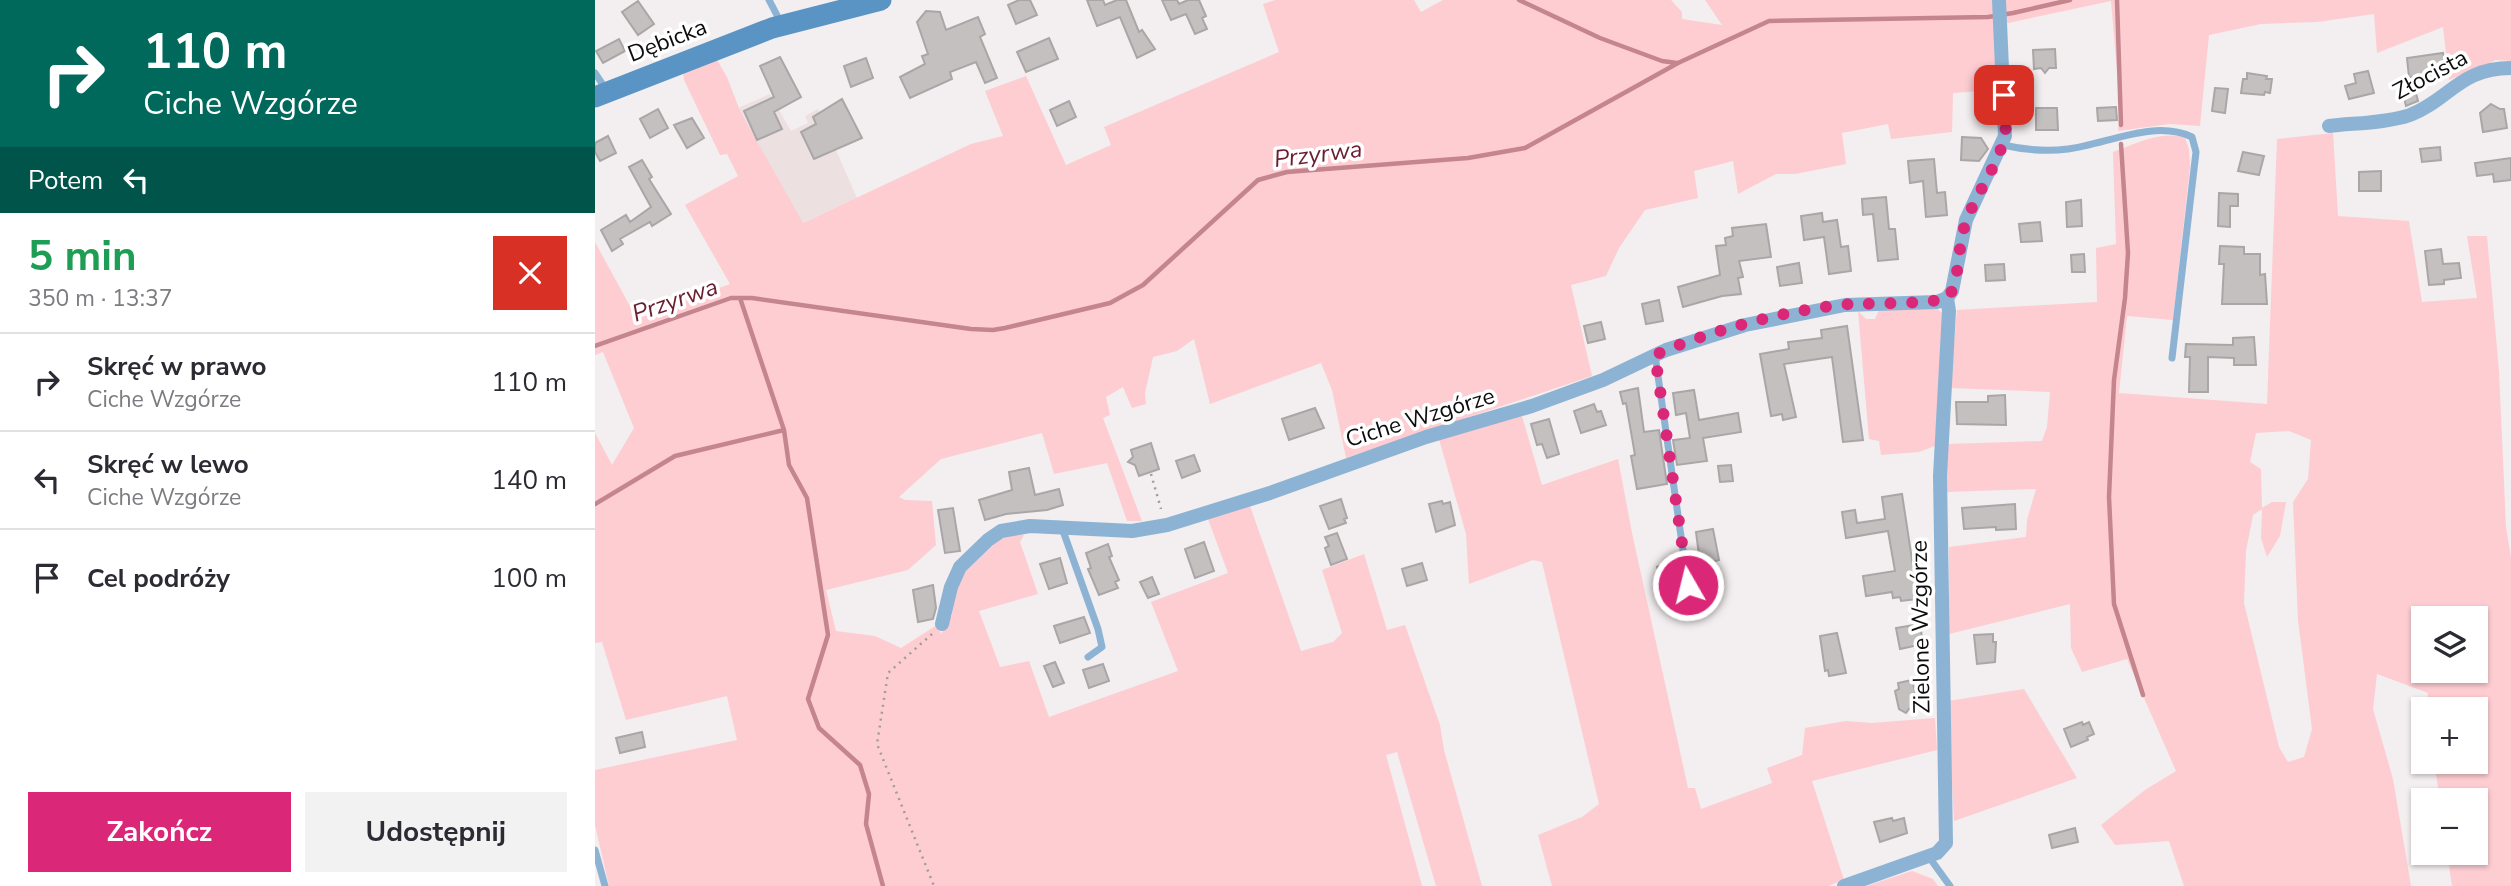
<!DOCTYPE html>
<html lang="pl">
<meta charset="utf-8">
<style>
body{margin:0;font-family:"Nunito Sans",sans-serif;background:#f2f2f3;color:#2b2b33;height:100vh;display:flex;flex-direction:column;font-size:26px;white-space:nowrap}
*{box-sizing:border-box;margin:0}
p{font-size:23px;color:#7c7c81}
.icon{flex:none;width:38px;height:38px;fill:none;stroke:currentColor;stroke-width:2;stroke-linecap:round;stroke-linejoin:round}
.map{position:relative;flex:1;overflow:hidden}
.sheet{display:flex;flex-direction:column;background:#fff;width:595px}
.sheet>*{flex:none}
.banner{background:#00695c;color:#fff;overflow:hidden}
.controls{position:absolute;left:1816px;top:606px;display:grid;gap:14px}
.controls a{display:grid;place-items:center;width:77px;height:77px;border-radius:0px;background:#fff;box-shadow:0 2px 5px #0004;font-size:35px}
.pin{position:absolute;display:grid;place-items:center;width:60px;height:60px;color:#fff;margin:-30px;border-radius:14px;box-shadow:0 4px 10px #0006}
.me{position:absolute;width:77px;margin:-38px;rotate:352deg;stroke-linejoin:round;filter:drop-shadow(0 0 5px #0008)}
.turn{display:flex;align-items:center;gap:24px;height:147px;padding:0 28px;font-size:32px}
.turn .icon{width:91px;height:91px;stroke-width:2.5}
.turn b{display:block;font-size:49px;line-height:60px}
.then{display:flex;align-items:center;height:66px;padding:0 28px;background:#0003;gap:14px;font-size:26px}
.round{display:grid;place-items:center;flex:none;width:74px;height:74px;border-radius:0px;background:#f2f2f3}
.headline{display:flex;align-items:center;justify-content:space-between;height:119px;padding:0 28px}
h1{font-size:42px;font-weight:700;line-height:52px;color:#1e9e55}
.cta{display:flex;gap:14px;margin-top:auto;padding:14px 28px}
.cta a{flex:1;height:80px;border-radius:0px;background:#db2777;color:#fff;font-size:28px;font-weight:700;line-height:80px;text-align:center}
.cta a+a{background:#f2f2f3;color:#2b2b33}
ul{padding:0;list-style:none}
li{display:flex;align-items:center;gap:21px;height:98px;padding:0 28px;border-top:2px solid #e1e1e2}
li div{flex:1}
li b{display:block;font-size:26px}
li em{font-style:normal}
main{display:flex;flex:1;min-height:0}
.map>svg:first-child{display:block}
</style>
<main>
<section class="sheet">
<div class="banner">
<div class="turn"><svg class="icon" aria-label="right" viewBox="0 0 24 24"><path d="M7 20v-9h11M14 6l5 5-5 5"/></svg><div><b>110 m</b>Ciche Wzgórze</div></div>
<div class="then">Potem<svg class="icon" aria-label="left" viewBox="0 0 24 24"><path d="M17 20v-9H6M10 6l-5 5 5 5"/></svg></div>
</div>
<div class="headline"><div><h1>5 min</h1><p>350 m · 13:37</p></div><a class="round" style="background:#d93025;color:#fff"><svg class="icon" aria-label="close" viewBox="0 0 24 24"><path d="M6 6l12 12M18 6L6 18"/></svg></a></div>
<ul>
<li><svg class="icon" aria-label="right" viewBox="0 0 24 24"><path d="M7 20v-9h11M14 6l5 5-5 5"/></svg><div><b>Skręć w prawo</b><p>Ciche Wzgórze</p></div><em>110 m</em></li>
<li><svg class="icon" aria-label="left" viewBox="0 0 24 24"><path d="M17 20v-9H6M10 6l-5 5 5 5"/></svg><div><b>Skręć w lewo</b><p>Ciche Wzgórze</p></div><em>140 m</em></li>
<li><svg class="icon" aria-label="arrive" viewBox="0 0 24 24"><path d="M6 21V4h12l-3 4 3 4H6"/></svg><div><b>Cel podróży</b></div><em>100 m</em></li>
</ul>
<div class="cta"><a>Zakończ</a><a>Udostępnij</a></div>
</section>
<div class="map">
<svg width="1916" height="886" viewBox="0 0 1916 886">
<rect width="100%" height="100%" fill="#f3eeef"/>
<path fill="#ede0e1" d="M175 94 196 131 213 123 210 116 223 109 262 198 207 223 143 108Z"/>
<path fill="#fdcdd2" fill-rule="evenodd" d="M680 0H819L826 12 848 0H1076L1087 12V19L1127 25 1110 0H1398L1401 90 1358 93 1357 132 1296 139 1293 124 1247 133 1251 164 1200 174H1181L1143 194 1138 161 1099 171 1103 198 1050 210 1024 248 1011 276 976 285 997 376 751 458 737 390 726 363 615 404 599 339 582 351 558 357 550 393 551 404 537 408 528 387 511 397 515 415 508 418 547 521H532L512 463 459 474 447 433 346 459 304 497 310 500 337 501 341 545 313 570 231 590 241 631 280 636 306 648 342 625 346 634 357 615 358 597 365 576 412 532 429 535 425 542 443 594 384 611 405 667 434 661 454 717 583 671 556 602 633 573 613 519 655 506 706 651 738 642 747 633 727 570 769 554 792 630 810 625 845 725 849 750 887 886H841L802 752 791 755 827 886H14L0 825V770L142 740 132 696 31 720 7 642 0 643V433L17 465 39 428 8 352 0 355V242L42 319 135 284 90 205 143 176 132 154 125 155 89 80 88 71 121 58 132 77 145 111 208 223 376 144 408 136 390 91 431 76 471 165 516 145 509 127 684 52 668 4Z
M1409 0H1916V61L1901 60 1854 80 1848 27 1782 53 1779 14 1722 22 1666 24 1614 35 1605 126 1575 124 1523 131 1525 107 1516 1 1413 23 1409 22Z
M1738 133 1743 216 1814 221 1827 302 1882 298 1872 236H1892L1904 371 1911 527 1916 557V886H1857L1852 852H1881V800H1845L1839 761H1881V709H1831L1833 693 1782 674 1778 709 1798 779 1816 886H1589L1574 841 1520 845 1506 825 1550 790 1581 771 1532 659 1487 672 1476 648 1475 604 1354 634V547L1431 537 1432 520 1441 489 1352 492V444L1447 441 1452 427 1455 392 1355 388 1362 310 1502 302 1501 248 1521 244 1518 152C1541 144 1566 130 1590 138L1594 149 1595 167 1578 320 1532 316 1524 393 1672 404 1682 139ZM1694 431 1716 440 1713 479 1698 502 1703 620 1717 729 1709 757 1693 762 1684 747 1649 603 1651 551 1658 515 1667 509 1666 538 1672 557 1685 536 1691 502H1677L1667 508 1666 469 1655 462 1661 433ZM1829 618H1881V670H1829Z
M1341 308 1349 314 1340 446 1324 452 1286 455 1284 441 1274 439 1263 311 1271 319H1280L1284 310Z
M927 416 947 485 1023 459 1037 533 1093 788H1100L1106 809 1177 783 1172 768 1207 755 1210 728 1251 721 1277 723 1340 718 1342 750 1217 781 1249 880 1233 886H957L943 835 987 817 1004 804 947 562 938 560 874 584 871 534 844 439Z
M1429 689 1482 778 1359 821 1353 701Z
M1317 871 1338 879 1343 886H1271Z"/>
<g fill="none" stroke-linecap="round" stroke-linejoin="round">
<path stroke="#c5858d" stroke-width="4.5" d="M924 0 1005 38 1067 61 1082 63
M1522 0 1526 125
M1526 144 1533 253 1530 298 1519 380 1514 497 1519 604 1548 695
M0 346 136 298H157L376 329 398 330 410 328 515 303 548 285 663 180 692 172 873 158 930 148 1083 63 1174 21 1393 17 1418 13 1475 0
M189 430 194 465 212 498 233 635 213 699 224 728 265 765 274 794 271 824 288 886
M0 504 80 456 189 430 145 298"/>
</g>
<path fill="#c4c0c0" stroke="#aaa6a7" stroke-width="2" d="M424 0H435L442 15 421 24 413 5Z
M492 0H508L510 5 522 0H531L544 32 547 30 560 49 542 58 525 17 502 26Z
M567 0H582L584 4 593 0H604L611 16 607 18 612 29 600 34 591 14 576 20Z
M43 1 59 24 43 35 27 12Z
M331 11 345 12 351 30 383 17 390 34 385 37 402 78 390 83 381 62 355 72 357 79 315 98 305 77 330 64 327 56 333 54 322 22Z
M454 38 463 59 431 72 422 52Z
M24 39 30 51 8 63 1 51Z
M1460 49 1461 68H1454L1450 73 1446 68 1439 69 1438 50Z
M1848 53 1851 74 1814 77 1812 58Z
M185 57 206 97 179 112 187 129 162 140 149 111 179 97 165 66Z
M271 58 278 78 256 87 249 66Z
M1773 71 1779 93 1754 99 1750 86 1761 83 1759 74Z
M1652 73 1672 76 1671 79H1677L1675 93 1670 92 1669 95 1646 93 1648 79H1652Z
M1817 78 1823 101 1811 106 1805 81Z
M1620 88 1633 89 1630 113 1617 111Z
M247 99 267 138 219 159 206 132 221 124 218 117Z
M474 101 481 117 462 126 455 110Z
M1896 104 1905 109H1909L1912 128 1888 132 1885 113Z
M1521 107 1522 120 1503 121 1502 108Z
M1441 108H1462L1463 130H1441Z
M63 109 73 128 55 138 45 119Z
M97 118 109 138 92 148 79 125Z
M13 136 21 153 5 161 0 152V143Z
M1367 137 1386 138 1393 149 1384 161 1366 160Z
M1845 147 1846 160 1827 162 1825 149Z
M1648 152 1669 156 1664 175 1643 171Z
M1916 158V180L1899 182 1898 174 1882 176 1880 163Z
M1339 159 1342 193 1350 192 1352 215 1331 217 1328 181 1315 183 1313 161Z
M47 160 57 177 54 179 76 214 57 226 55 222 25 239 28 244 17 251 6 230 31 215 35 222 56 207 34 167Z
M1786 171V191H1764V172Z
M1624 193 1643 194V206H1635V227L1623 226Z
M1291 197 1294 229H1300L1303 259 1283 261 1278 214 1268 215 1267 199Z
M1486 200 1487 226 1472 227 1471 202Z
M1227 213 1228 222 1242 220 1246 247 1253 246 1256 271 1234 274 1229 237 1209 240 1206 216Z
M1445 222 1447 241 1426 242 1424 224Z
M1171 224 1176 257 1144 261 1148 277 1143 278 1146 294 1127 296 1088 307 1083 287 1125 275 1121 246 1131 245 1130 238 1138 236 1137 228Z
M1625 246 1649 247V254H1665V275L1670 274 1672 304H1627L1629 264H1624Z
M1846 249 1848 264 1864 263 1866 278 1849 280V284L1834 285 1830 251Z
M1489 254 1490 272H1477L1476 255Z
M1204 263 1207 283 1185 286 1182 267Z
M1409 264 1410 280 1391 281 1390 265Z
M1064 300 1068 321 1051 324 1047 304Z
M1006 322 1010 339 993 343 989 326Z
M1252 326 1268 440 1248 442 1237 357 1189 364 1201 417 1188 420 1187 414 1176 416 1165 354 1194 349 1193 342 1227 338 1226 330Z
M1659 337 1661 365H1639V358L1613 357V392H1594L1595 357H1590L1591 344 1638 345V338Z
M1043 388 1049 432 1064 430 1072 484 1042 489 1036 456 1040 455 1031 403 1028 404 1025 392Z
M1099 390 1104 420 1143 413 1146 432 1108 438 1112 461 1082 465 1078 440 1095 438 1091 413 1081 415 1078 393Z
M1410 395 1411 425 1362 424 1361 402H1393V396Z
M999 404 1002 412 1006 411 1011 425 986 433 979 411Z
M720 408 729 428 694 440 687 419Z
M954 419 964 454 952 458 947 444 942 445 936 424Z
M556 443 564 469 544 476 540 465 533 462 538 457 536 450Z
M599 455 605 471 587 478 581 461Z
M1136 465 1138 481 1125 482 1123 466Z
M434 468 440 495 464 489 468 505 452 510 411 514 390 520 384 500 417 490 414 472Z
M1307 494 1323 599 1306 601 1305 597 1298 598 1297 592 1271 596 1268 576 1300 571 1293 531 1251 538 1247 512 1260 510 1262 523 1290 519 1287 497Z
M746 499 752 518 749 519 751 523 734 529 725 506Z
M847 501 848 504 855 502 860 525 841 532 834 504Z
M1420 504 1421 529 1401 530V527L1369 529 1367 508Z
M358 508 365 551 350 553 343 510Z
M1118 529 1124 560 1120 561 1117 568 1112 562 1105 563 1101 532Z
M742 533 752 559 736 565 730 548 734 546 730 537Z
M609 542 619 571 600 578 590 549Z
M513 544 517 556 514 557 524 580 520 582 523 588 504 595 493 569 496 568 491 553Z
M465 558 472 583 454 589 445 564Z
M1081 561 1086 580 1067 584 1062 567Z
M827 563 832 580 812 586 807 569Z
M557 577 564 594 553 598 545 582Z
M338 585 341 608 338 619 323 622 318 590Z
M489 617 495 633 465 643 459 626Z
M1325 624 1328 644 1305 649 1301 628Z
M1242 633 1251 673 1234 676 1233 670 1230 671 1225 636Z
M1398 634V642H1401L1400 662 1382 664 1379 635Z
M460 662 469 683 458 687 449 666Z
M508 664 514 681 494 688 488 670Z
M1317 680 1324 707 1314 709 1311 713 1304 709 1300 691 1304 689 1303 683Z
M1487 722 1488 725 1494 722 1499 734 1492 737 1493 740 1476 747 1469 729Z
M47 732 50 747 25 753 21 738Z
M1297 818 1298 821 1309 818 1312 833 1285 842 1279 822Z
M1480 828 1483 842 1457 848 1454 835Z"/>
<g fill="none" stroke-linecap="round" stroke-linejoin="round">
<path stroke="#9f9c9c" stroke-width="2.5" stroke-dasharray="2 5" stroke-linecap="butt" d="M556 474 566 509
M337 634 293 673 282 744 339 886"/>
<path stroke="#8db3d4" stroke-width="7" d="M174 0 185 21
M0 73 12 91
M1408 145C1430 150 1450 152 1473 149 1512 144 1559 119 1597 137L1601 152 1577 358
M1060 355 1093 585
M467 528 503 629 507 647 493 657
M0 850 10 886
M1334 857 1355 886"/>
<path stroke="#8db3d4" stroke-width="14" d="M1734 126C1758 123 1792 123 1815 115 1854 100 1865 68 1916 68
M347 624 356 587 365 567 393 540 406 531 435 526 537 531 572 525 675 493 831 437 937 406 1008 380 1071 350 1150 325 1250 305 1342 302 1352 298 1357 291 1371 220 1410 136 1404 0
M1249 886 1342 853 1351 843 1345 476 1354 311 1352 298"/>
<path stroke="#5994c4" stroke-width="21" d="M0 97 177 28 286 0"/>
</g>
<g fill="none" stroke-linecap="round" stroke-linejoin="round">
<path stroke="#db2777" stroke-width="12" stroke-dasharray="0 21.6" d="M1093 585 1060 355C1113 331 1198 308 1257 304 1271 304 1345 303 1352 298 1362 290 1364 254 1366 241 1372 205 1397 178 1408 143 1413 128 1410 111 1409 95"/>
</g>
<g text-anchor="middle" stroke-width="7" stroke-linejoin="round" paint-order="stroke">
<g font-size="23" fill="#0d0c0c" stroke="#fff">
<text transform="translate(72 40) rotate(-21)" y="8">Dębicka</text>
<text transform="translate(1835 74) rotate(-28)" y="8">Złocista</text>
<text transform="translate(825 417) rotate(-17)" y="8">Ciche Wzgórze</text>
<text transform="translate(1325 627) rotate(-91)" y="8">Zielone Wzgórze</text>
</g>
<g font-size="24" font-style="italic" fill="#6a1d2f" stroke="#fff">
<text transform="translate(723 154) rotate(-7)" y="8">Przyrwa</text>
<text transform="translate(80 300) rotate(-19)" y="8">Przyrwa</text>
</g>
</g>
</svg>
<div class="controls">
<a><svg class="icon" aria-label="layers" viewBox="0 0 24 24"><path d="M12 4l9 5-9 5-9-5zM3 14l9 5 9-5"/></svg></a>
<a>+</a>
<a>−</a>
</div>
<div class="pin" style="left:1409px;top:95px;background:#d93025"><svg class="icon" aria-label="arrive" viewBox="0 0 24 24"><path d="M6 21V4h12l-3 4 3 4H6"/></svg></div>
<svg class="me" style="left:1093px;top:585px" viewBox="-20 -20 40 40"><circle r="17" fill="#db2777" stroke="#fff" stroke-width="3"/><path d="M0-11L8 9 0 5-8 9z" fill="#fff"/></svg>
</div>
</main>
